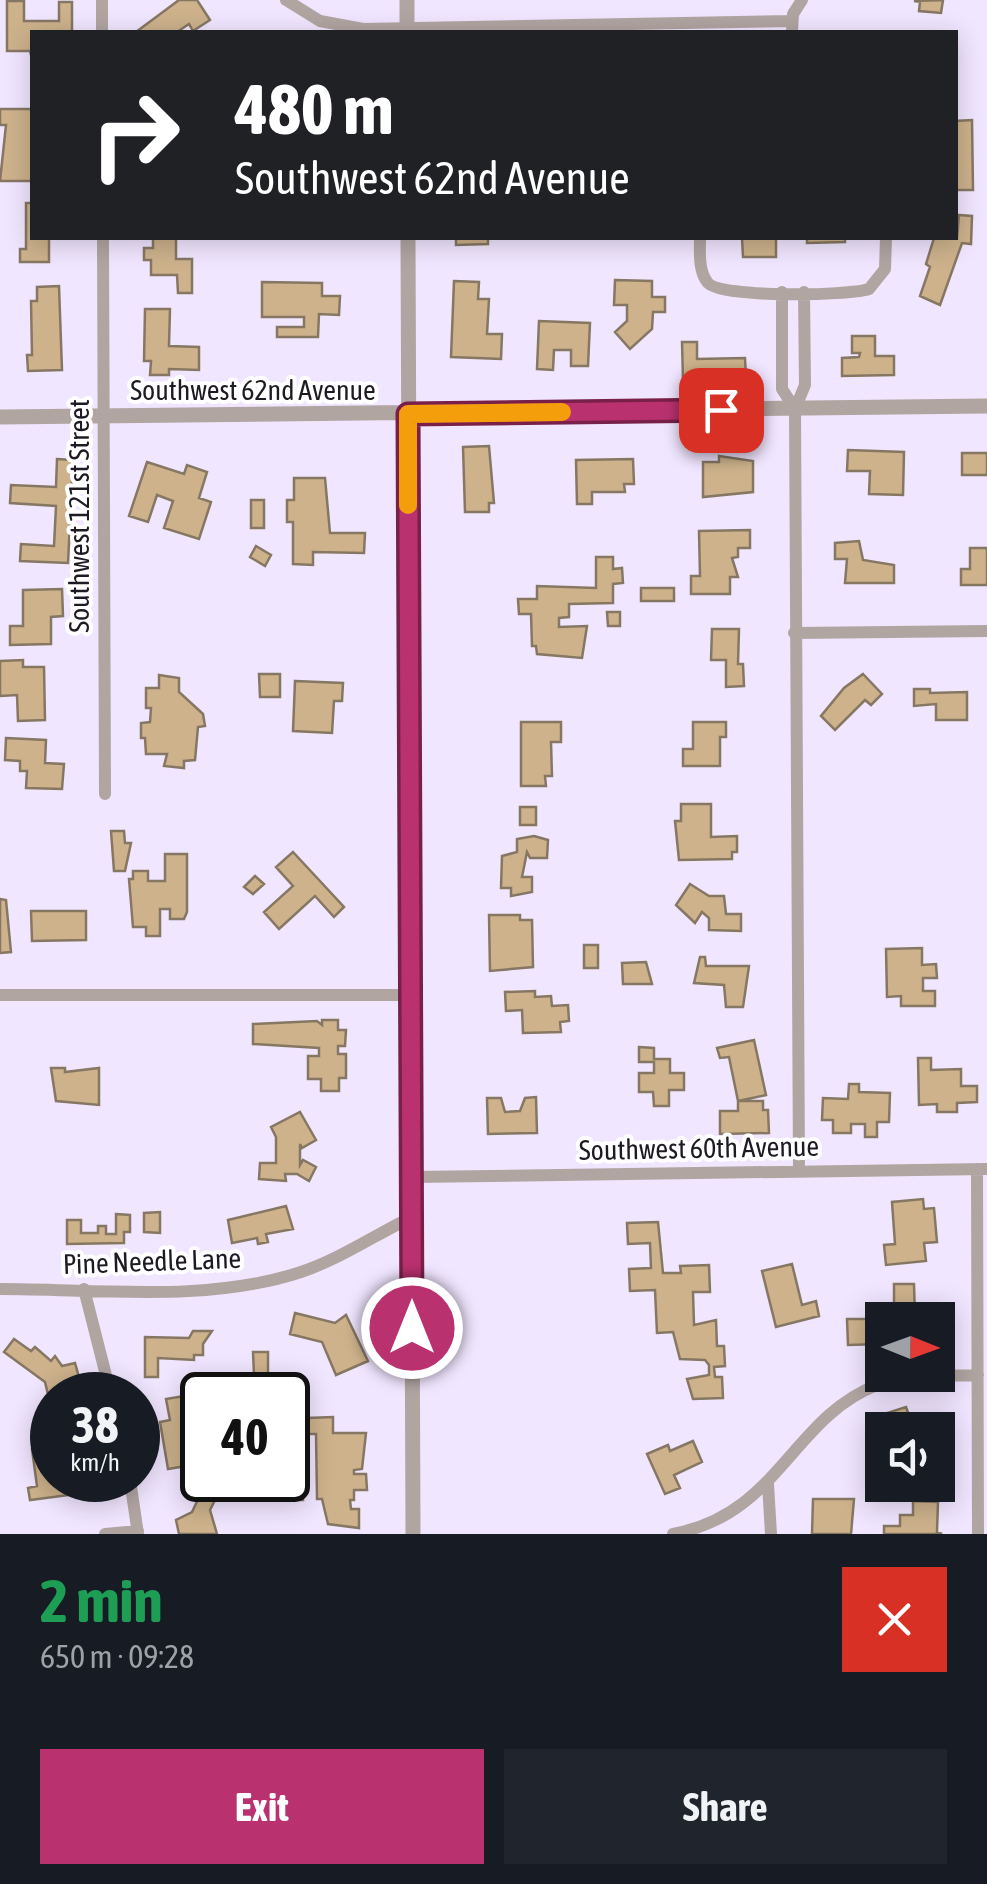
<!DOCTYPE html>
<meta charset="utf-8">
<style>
body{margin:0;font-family:"Asap Condensed",sans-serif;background:#20242c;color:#f1f3f6;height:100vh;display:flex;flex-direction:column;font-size:38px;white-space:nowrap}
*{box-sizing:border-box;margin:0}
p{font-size:32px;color:#9ea1a6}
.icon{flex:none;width:55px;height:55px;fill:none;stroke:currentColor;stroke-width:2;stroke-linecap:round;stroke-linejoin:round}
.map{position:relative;height:1534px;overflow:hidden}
.panel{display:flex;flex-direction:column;background:#171b24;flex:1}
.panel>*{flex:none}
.top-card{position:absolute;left:30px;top:30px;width:928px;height:210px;border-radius:0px;box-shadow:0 5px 25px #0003;background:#202124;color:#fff;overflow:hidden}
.needle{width:65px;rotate:91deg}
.controls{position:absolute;left:865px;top:1302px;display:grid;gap:20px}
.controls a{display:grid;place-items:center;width:90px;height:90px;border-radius:0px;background:#171b24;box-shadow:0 5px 25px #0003;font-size:50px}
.speed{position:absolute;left:30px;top:1372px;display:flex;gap:20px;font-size:50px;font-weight:700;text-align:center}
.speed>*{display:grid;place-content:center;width:130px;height:130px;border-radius:50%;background:#171b24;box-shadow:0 5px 25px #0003;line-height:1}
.speed small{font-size:25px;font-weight:400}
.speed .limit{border:5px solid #111;border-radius:15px;background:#fff;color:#111}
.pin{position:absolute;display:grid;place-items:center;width:85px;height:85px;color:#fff;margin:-42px;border-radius:20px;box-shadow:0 5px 15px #0006}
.me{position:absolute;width:110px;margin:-55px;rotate:0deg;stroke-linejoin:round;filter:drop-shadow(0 0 8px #0008)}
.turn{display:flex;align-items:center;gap:35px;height:210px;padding:0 40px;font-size:45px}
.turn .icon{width:130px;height:130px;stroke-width:2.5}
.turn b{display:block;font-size:70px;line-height:85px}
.round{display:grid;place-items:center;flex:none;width:105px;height:105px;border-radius:0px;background:#20242c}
.summary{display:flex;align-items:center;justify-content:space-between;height:170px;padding:0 40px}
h1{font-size:60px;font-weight:700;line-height:75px;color:#1e9e55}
.button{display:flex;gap:20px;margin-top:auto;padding:20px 40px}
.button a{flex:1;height:115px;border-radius:0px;background:#ba3170;color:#fff;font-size:40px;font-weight:700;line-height:115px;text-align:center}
.button a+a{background:#20242c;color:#f1f3f6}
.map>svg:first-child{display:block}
</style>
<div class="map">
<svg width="987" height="1534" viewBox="0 0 987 1534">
<rect width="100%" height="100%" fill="#f1e6ff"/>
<path fill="#cdb28c" stroke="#867763" stroke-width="2.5" d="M179 0H197L210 20 193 31 189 24 177 32H136Z
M943 0 941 13 919 11 920 2 914 1Z
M7 1H24V21H59V2H72V32H32V59L30 51H7Z
M0 109H32V181H0L6 125H0Z
M972 120 973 190H956L955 121Z
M26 203H32V238H49V262H20V249H26Z
M959 215 972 216 971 244 962 243 940 305 920 296 930 267 926 264 934 238H957Z
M153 238H176V259H192V293H178L177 275H151V260H144V248H153Z
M456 238H488V244L456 245Z
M742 238H776V257H743Z
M807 238H845V242L807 243Z
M615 280 652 281V297H665V312H653L652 329 630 349 615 332 627 321V305H614Z
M454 281 479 282 478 299H489L487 334H502L501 359 451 357Z
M262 282 322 283V296H340L339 315 319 314 318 337H277V327H304V317H262Z
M59 286 62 370 28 371 27 355H32L31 301H37V287Z
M145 309H170L169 346 199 347V370L169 369V375H150L151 361H144Z
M539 321 590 323 588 366H571V350H554L553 370 537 369Z
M852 336H875V356H894V375L842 376V358L859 357 860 353H852Z
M682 342H697V359L745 358 746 378 683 380Z
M489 446 494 503H489V512H465L463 447Z
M848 450 904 452 903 495 869 494 870 471H847Z
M962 453H987V475H962Z
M719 456 753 461V492L703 497V462H719Z
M57 459 73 460 68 563 20 561 21 544 54 546 56 506 10 503 11 485 56 487Z
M633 459 634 484H624L625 492H592V504H577L576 460Z
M147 462 184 474 187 465 207 472 199 498 211 502 199 539 164 528 173 501 157 495 148 522 129 516Z
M294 478H325L330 533H365L364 553 313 552V565L293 564V522H287V500H294Z
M251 500H264V528H251Z
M750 530V548H738V557L732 558 738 577H730V594H691V576H700L699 531Z
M859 541 863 560 894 565V583H845L847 559H835V543Z
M256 546 271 555 265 566 250 557Z
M970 548H987V585H961V569H970Z
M596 557H613V569L622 568 623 583 613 584V603L569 604V617L559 618V627L587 626 582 658 537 654 536 646H532L531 614H519L518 599H537V586L596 588Z
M641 588H674V601H641Z
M62 589 63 616 51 617V644L10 645V626H23V590Z
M607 612H620V626H608Z
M712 629H739L738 664H743L744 686 726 687V660H711Z
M23 660V667H44L45 720 18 721 17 695 0 696V661Z
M259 674H280V697H260Z
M863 674 882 694 871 705 865 700 835 730 821 716 844 688Z
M159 675 179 678V692L203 714 205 726 198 727 195 760 184 761V768L164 766 167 754H146L145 738H141V723L150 722 151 708H146V688H159Z
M295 681 343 683 342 701H334L332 733 293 731Z
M914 689H930V693L967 692V720H936V704L914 706Z
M521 722H561V742H551L552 776H545L546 786H521Z
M693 722H726V737H720V766H683V749H693Z
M6 738 46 740 45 763 64 764 62 789 26 788 27 771H20V761L5 760Z
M681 804H711V837L737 836V852H732V859L679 860 675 821H681Z
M520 807H536V825H520Z
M111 831H124L125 843H131L125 871H114Z
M534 836 548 840 547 858H530L527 852 522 877H532V892L511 896V888H501L502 856 517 852V839Z
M293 852 344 907 334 917 315 896 279 929 264 912 293 886 276 867Z
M165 854H187V912L184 919H170V909H160V936H146V927H133L129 879H133V871H148V881H165Z
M255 876 264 884 253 894 244 887Z
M690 884 709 896H724L726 914H741V931L709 930V918L702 912 695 923 676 905Z
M0 899 6 900 11 952 0 953Z
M31 911H86V940L32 941Z
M489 915H520V920H532L533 967 490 971Z
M584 945H598V968H584Z
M922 948V965L936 964 937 978H923V991H935V1006H901V996L887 997 886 949Z
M700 957H705L706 966H749L743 1007H726L724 985 694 983Z
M646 962 652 984H623L622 963Z
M535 991V997L551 996 552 1006 568 1005 569 1021 560 1022 561 1032 523 1033 522 1010 506 1011 505 992Z
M322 1020H338V1030H346L345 1046H338V1054H346V1078H339V1091H321V1079H308V1056H319V1048L253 1044V1024L317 1021 322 1025Z
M754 1040 766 1095 738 1101 729 1057 720 1058 717 1048Z
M639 1047 654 1048V1059H670V1073H684V1090H669V1106H654L653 1092H639V1073H654V1062H639Z
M918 1058H931V1070L961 1069V1086H977V1102L957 1103V1112H937V1104L919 1105Z
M51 1068H65V1072L99 1068V1105L56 1101Z
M849 1084H859V1092L890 1093 889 1122H877V1137H865V1124H851V1133H833V1120H822L823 1098 848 1099Z
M536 1097 537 1133 488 1134 487 1098H501L505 1112 520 1111 525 1098Z
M738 1101H763V1110H768L769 1133 720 1134V1111H738Z
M300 1112 316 1140 302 1148 300 1144V1165L303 1160 316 1167 309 1181 297 1174H285L286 1181 259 1179 260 1163H276V1137L271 1127Z
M923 1199 924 1209 934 1208 937 1242 924 1243 926 1261 886 1265 884 1245 895 1244 892 1202Z
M286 1206 293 1229 266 1234 268 1242 258 1244 257 1238 232 1243 228 1220Z
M160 1212V1233L144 1232V1213Z
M116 1214 130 1215V1232H124V1243L67 1244V1220H81V1233H98V1226H106V1234H116Z
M658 1222 663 1273H681L680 1266 709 1265 710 1292H693L694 1325 716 1320 717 1346H724L725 1366 714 1367 715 1377H722L723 1398 693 1399 687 1379 709 1375V1365L705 1360 680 1359 673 1332 657 1333 655 1290 630 1291 629 1269 651 1268 650 1243 628 1244 627 1223Z
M792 1264 802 1305 816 1301 819 1316 776 1327 762 1271Z
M894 1284H914L915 1318 931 1320H882V1344L848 1345 847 1319H874V1307L894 1306Z
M295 1313 335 1323 346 1315 368 1361 336 1375 322 1342 290 1334Z
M193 1331H212L203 1344V1355H194V1360L158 1358V1377H145V1337L189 1338Z
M14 1339 31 1351 35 1347 51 1361 55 1356 62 1366 75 1363 82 1388 49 1399 45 1382 4 1352Z
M253 1352H268V1375H254Z
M221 1390 222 1395H202V1407L190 1410 196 1444 190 1445 192 1459 202 1457V1471L198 1464 168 1469 160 1422 170 1420 166 1399Z
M906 1407 914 1430H891L887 1413Z
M333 1417V1433H366L362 1469 354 1470V1474H366L367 1490H354V1500H350L351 1509H359V1528L328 1524 322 1499H317L316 1434H307V1418Z
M52 1440V1480H67L69 1495 30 1500 28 1488 37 1486 32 1449Z
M693 1441 702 1462 674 1475 680 1488 665 1494 647 1454 668 1445 670 1451Z
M288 1482H303V1500H288Z
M203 1489 217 1496 210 1510 217 1534H179L176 1520 192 1512Z
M813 1499H854L851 1534H812Z
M913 1501 938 1502 937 1532 942 1534H884V1526H900V1515H913Z"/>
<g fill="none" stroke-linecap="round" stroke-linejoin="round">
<path stroke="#b1a5a2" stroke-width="12" d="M102 0V32
M286 0 320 21 363 29 792 21
M792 32 793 14 802 0
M103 238 105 794
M700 238C700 252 698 271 708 283 721 298 847 296 869 289L885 269 886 238
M782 292V389L795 409
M794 633 987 631
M0 995H411
M977 1169 978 1534
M799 1171 795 409 805 385 804 292
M412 1177 987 1169
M0 1289C98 1289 207 1303 301 1272 340 1259 375 1235 412 1217
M84 1289 111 1395
M130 1480 138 1534
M768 1484 771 1534
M105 1534 138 1531
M673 1534C779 1514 792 1418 877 1385 908 1372 945 1377 978 1375"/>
<path stroke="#b1a5a2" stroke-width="15" d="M407 0V32
M408 238 413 1534
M0 417 987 406"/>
</g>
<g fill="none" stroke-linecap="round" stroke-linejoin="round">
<defs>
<path id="route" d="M412 1328 408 414 721 410"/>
</defs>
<use href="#route" stroke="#792049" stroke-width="25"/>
<use href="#route" stroke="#ba3170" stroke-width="18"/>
<path stroke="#f59e0b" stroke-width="18" d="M408 505V414L562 412"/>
</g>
<g text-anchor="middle" stroke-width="8" stroke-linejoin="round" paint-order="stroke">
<g font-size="28" fill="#1e1a23" stroke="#fff">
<text x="253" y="400">Southwest 62nd Avenue</text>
<text transform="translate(79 516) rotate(-90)" y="10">Southwest 121st Street</text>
<text transform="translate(699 1148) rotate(-1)" y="10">Southwest 60th Avenue</text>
<text transform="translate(152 1261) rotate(-2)" y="10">Pine Needle Lane</text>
</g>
</g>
</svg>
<div class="controls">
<a><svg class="needle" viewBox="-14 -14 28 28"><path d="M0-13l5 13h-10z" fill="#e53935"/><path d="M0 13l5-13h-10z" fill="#9ea1a6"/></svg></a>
<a><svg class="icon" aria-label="sound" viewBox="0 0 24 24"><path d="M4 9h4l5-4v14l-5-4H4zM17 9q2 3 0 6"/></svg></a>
</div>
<div class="speed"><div>38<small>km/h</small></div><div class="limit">40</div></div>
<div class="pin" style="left:721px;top:410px;background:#d93025"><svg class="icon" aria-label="arrive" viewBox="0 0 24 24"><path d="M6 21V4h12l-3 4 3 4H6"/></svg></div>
<svg class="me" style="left:412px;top:1328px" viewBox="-20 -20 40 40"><circle r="17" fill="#ba3170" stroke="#fff" stroke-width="3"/><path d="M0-11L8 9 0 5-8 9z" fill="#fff"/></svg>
<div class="top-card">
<div class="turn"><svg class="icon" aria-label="right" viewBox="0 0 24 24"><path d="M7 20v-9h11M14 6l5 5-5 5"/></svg><div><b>480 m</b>Southwest 62nd Avenue</div></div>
</div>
</div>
<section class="panel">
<div class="summary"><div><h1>2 min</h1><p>650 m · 09:28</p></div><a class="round" style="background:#d93025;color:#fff"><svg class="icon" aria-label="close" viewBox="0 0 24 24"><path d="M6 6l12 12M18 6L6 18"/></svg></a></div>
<div class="button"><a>Exit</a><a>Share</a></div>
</section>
